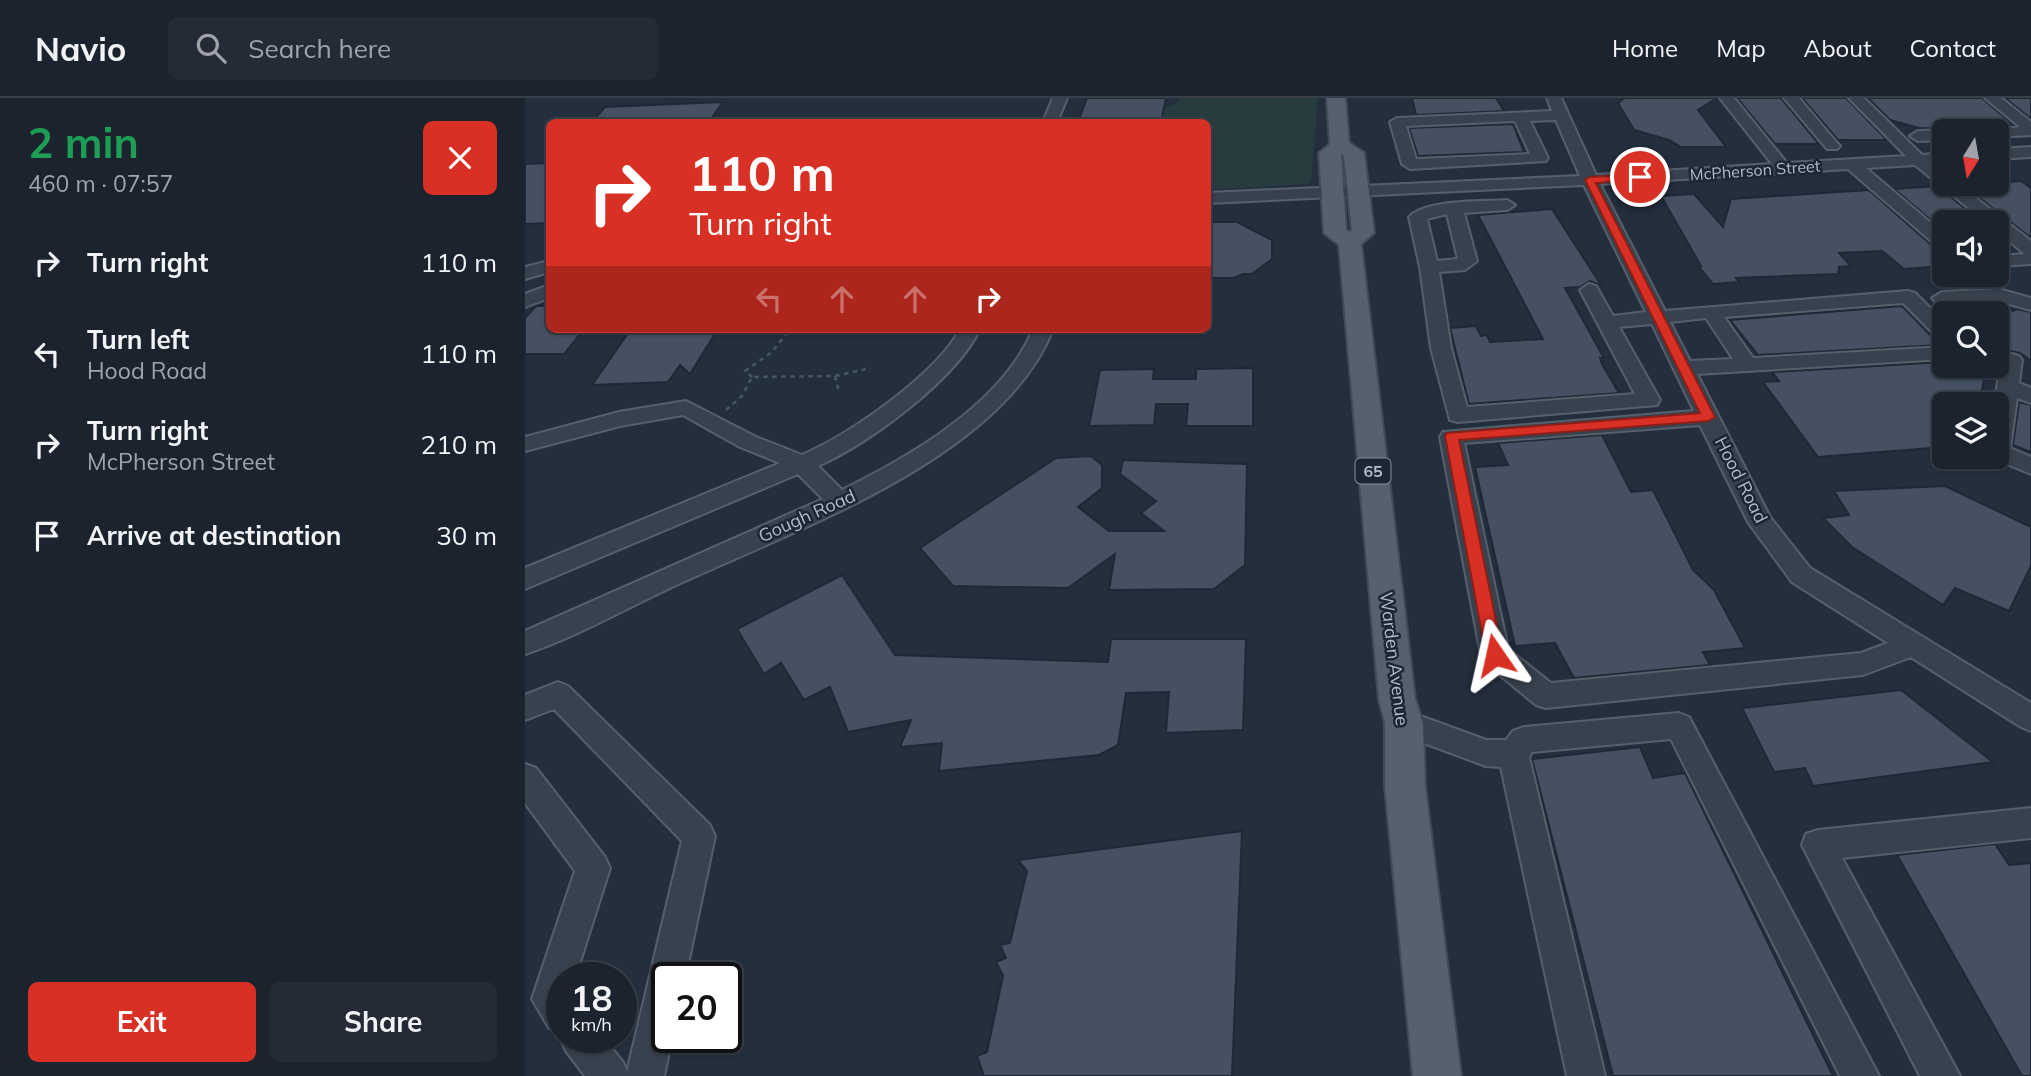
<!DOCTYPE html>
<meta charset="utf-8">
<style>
body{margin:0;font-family:Mulish,sans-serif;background:#242b36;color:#f1f3f6;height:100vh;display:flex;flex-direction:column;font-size:26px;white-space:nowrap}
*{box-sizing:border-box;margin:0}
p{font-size:23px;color:#a0a4aa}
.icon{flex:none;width:38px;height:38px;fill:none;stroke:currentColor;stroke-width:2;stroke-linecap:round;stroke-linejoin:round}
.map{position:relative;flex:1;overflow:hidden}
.sheet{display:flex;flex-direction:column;background:#1b232e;width:525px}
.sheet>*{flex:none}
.top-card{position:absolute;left:21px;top:21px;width:665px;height:214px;border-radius:10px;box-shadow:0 2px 5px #0004,0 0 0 2px #39404a;background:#d93025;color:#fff;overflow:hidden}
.needle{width:46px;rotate:191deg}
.buttons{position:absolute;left:1407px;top:21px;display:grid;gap:14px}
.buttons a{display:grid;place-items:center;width:77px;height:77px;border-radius:10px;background:#1b232e;box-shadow:0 2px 5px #0004,0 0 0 2px #39404a;font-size:35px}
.speed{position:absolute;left:21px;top:864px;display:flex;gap:14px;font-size:35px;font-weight:700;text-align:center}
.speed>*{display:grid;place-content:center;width:91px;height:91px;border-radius:50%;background:#1b232e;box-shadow:0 2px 5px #0004,0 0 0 2px #39404a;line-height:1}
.speed small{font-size:18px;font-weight:400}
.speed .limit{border:4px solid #111;border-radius:10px;background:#fff;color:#111}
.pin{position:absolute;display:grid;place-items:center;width:60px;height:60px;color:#fff;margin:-30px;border:4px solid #fff;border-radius:50%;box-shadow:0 2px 7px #0007}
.me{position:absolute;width:77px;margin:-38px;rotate:349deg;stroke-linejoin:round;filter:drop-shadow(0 0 5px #0008)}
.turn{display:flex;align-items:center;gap:24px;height:147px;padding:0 28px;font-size:32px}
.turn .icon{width:91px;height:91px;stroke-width:2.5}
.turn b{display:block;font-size:49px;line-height:60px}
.lanes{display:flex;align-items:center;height:66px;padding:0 28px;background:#0003;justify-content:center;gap:35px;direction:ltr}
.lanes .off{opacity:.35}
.round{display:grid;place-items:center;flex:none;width:74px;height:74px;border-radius:10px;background:#242b36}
.headline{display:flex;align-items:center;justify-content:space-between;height:119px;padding:0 28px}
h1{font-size:42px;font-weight:700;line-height:52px;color:#1e9e55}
.action{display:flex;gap:14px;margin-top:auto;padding:14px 28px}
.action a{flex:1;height:80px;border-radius:10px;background:#d93025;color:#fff;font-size:28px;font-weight:700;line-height:80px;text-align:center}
.action a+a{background:#242b36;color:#f1f3f6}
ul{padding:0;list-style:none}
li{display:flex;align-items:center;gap:21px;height:91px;padding:0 28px}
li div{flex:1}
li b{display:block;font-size:26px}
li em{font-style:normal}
header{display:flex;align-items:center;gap:42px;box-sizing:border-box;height:98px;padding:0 35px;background:#1b232e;border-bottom:2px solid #39404a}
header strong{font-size:33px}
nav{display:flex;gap:38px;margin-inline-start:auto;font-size:24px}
.search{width:490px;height:63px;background:#242b36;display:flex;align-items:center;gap:18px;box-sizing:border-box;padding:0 24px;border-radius:10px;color:#a0a4aa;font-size:26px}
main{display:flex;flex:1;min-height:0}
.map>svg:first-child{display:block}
</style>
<header>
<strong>Navio</strong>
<div class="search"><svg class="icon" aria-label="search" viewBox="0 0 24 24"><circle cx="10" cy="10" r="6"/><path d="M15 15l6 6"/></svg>Search here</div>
<nav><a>Home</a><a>Map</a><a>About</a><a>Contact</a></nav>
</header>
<main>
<section class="sheet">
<div class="headline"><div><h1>2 min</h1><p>460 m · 07:57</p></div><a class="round" style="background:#d93025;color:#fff"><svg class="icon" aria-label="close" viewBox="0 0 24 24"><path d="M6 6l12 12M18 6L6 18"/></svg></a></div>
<ul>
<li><svg class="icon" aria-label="right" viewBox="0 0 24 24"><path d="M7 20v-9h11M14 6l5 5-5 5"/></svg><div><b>Turn right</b></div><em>110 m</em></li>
<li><svg class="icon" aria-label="left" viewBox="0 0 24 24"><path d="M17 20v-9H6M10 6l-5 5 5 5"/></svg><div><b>Turn left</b><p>Hood Road</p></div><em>110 m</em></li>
<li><svg class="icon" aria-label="right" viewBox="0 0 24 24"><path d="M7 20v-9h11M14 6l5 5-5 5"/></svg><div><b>Turn right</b><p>McPherson Street</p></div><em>210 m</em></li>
<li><svg class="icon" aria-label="arrive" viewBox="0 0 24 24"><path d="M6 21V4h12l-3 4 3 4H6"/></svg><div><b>Arrive at destination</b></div><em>30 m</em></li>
</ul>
<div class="action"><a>Exit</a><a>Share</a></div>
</section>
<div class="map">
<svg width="1506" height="978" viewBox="0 0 1506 978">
<rect width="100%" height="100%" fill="#242f3e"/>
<path fill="#263c3f" d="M655 0H793L786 84 782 86 683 92 682 24H636L639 10 651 6Z"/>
<path fill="#455162" stroke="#1f2835" stroke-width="2" d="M562 0H641L636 24H553Z
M887 0H971L979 13 891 17Z
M1100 0H1192L1173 12 1201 49H1156L1144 42 1109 32 1093 5Z
M1212 0H1256L1294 46H1250Z
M1277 0H1321L1362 42H1313Z
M1343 0H1457L1485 24 1465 31 1394 30 1365 22Z
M1480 0H1506V21Z
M198 4 184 24H67L80 9Z
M988 26 999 54 893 58 884 30Z
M24 65V125L0 126V66Z
M1496 83 1506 90V140L1438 87Z
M1412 88 1457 124H1419V133L1369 91Z
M1344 92 1411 151 1419 152V168L1379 171 1357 153 1314 155 1326 168 1314 169 1313 176 1211 180 1214 184 1188 186 1173 168H1176L1136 98 1169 96 1198 129 1206 101Z
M1027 111 1076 187 1065 183 1055 189 1040 190 1079 260H1075L1077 266 1094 295 944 306 925 230 951 228 956 238 962 237 965 244 1018 241 953 117Z
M682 124H712L747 142V161L727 176H718L709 180H682Z
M1473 206 1488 213 1492 211 1506 214V263L1495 255 1481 252 1472 243V215H1447L1440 207Z
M11 208H24V231H59L39 256H0V220Z
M1377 208 1415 247 1233 257 1205 222Z
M106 231H193L165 276 155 267 143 284 67 287Z
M1419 264V268H1462L1454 306H1419V349L1293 359 1238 284 1254 283 1247 274Z
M728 270V328H661L663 306H631L629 327 564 328 575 272 629 271 628 281H671V271Z
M1494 304 1506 307V354L1488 347Z
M1077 337 1106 394 1128 392 1168 472 1189 492 1220 550 1178 554 1185 567 1049 580 1030 545 990 548 950 369 983 367 973 345Z
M566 358 577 367V390L553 409 584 433H639L616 415 631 403 595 376 598 362 722 366 720 467 689 491 584 492 590 456 543 490 428 488 395 450 531 360Z
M1420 388 1506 429V468L1484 513 1430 490 1418 507 1327 449 1298 420 1324 417 1309 393Z
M317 477 370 557 583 564 586 541H721L718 632 641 635 644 594 601 595 593 647 574 657 414 673 417 645 375 649 386 622 323 634 305 589 279 602 256 565 239 576 212 531Z
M1376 592 1468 664 1288 688 1280 670 1249 674 1217 610Z
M1115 649 1128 680 1160 675 1308 978H1088L1007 661Z
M717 733 707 978H459L452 958 462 954 478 878 471 864 481 860 475 847 485 845 502 773 493 762Z
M1470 746 1484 767 1506 765V978H1497L1372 757Z"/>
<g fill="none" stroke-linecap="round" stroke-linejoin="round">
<defs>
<path id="minor" d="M528 0H542L532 24H518Z
M1022 0H1036L1071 77 1247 66 1195 0H1209L1262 65 1381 58 1324 0H1339L1397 57 1419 55V65H1408L1419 75V86H1433L1506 143V166L1472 168V158L1500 156 1472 133V124H1461L1390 67 1341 70 1419 136V150L1413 149 1323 71 1075 86 1140 213 1383 193 1390 195 1419 224V241L1412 239 1378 205 1199 219 1228 260 1419 249V261L1172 276 1245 419 1285 470 1506 605V633L1496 629 1386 559 1338 577 1021 610 1011 607 960 565 956 557 915 339 918 334 1169 313 1127 226 1094 229 1135 302 1132 307 933 324 925 322 906 250 895 169 884 119C901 101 958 104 982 102L990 107 982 112 939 115 952 163 940 172 914 174 926 250 942 309 1110 296 1055 192 1064 186 1071 188 1088 218 1121 214 1059 87 682 105V95L1055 78 1031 22 1005 23 1023 60 1021 63 885 71 877 66 865 24 872 20 1027 13ZM990 23 1005 56 891 61 881 28ZM922 116 933 161 912 163 902 121ZM1181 220 1208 261 1165 263 1145 224ZM1175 327 1223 424 1267 484 1363 545 1336 555 1026 585 983 551 939 345Z
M1259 0H1274L1312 45 1315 48 1312 51H1302Z
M1460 0H1476L1506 24V37L1472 39V33L1467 32 1495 29Z
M1419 32 1422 33H1419V42L1393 43 1385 38 1393 33Z
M1506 49V59L1472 61V51Z
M24 163V174L0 181V169Z
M24 187V200L0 209V196Z
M1474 191 1506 200V212L1473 203 1434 205 1444 215H1423L1407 200 1417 194Z
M435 231H455C430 282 345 345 293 368L317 392C386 358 478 305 508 231H528C478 359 275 430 160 483 109 506 52 539 0 556V533L298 401 273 376 0 491V470L255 365 215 349 158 317 95 328 0 353V339L94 314 161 303 231 339 277 357C324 337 412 276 435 231Z
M1487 256 1494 258 1497 262 1494 285 1506 290V305L1492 300 1485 350 1506 359V376L1465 359H1472V306H1469L1477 262 1480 258Z
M33 584 43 588 185 727 190 738 160 880H142V940H147L139 978H60L41 953 35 940 37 936V940H78L98 964 102 974 157 743 29 611 0 622V597Z
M879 612 961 642H981L988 633 999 629 1154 615 1164 619 1354 978H1315L1146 641 1007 654 1004 659 1080 978H1042L976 669 961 668 869 634 864 625 869 616Z
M0 666 11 670 80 759 85 770 50 880H37V935L24 930 7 901 50 773 0 705Z
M1506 710V740L1317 760 1435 978H1395L1277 747 1281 736 1293 732Z"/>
<path id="major" d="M802 0H820L824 45 839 55 849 135 836 146 890 601 898 625 900 688 936 978H888L860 688V625L854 601 814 147 799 135 794 55 805 46ZM816 56 819 58 827 133 824 134 821 132Z"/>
</defs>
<use href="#minor" stroke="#565f6c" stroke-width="4"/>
<use href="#major" stroke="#414a57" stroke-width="4"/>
<path stroke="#44595c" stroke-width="2.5" stroke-dasharray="4.5 4.5" stroke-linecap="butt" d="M310 278 314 294
M227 279 220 273 247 254 265 231
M201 312 217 298 227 279 310 278 346 270"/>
<use href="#minor" fill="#38414e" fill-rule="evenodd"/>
<use href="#major" fill="#56606e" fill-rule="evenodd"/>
</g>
<path fill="#d93025" stroke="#8d1f18" stroke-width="2" d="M1115 76 1118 77V81L1071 85 1190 319 1183 323 934 342 978 557 975 562H964L961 557 920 338 922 335 1175 315 1060 82 1065 79Z"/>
<g text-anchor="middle" stroke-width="5" stroke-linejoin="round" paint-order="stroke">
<g font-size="16" fill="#b4bcc9" stroke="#1d2633">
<text transform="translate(1230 72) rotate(-4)" y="6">McPherson Street</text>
</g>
<rect fill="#1d2633" stroke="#878f9c" stroke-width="2" x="830.5" y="360.5" width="35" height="25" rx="5"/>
<g font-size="16" font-weight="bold" fill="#b4bcc9">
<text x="848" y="379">65</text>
</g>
<g font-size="18" fill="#b4bcc9" stroke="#1d2633">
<text transform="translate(1216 382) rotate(63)" y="6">Hood Road</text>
<text transform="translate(282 418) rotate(-24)" y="6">Gough Road</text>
<text transform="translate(869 561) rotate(83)" y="6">Warden Avenue</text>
</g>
</g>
</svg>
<div class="buttons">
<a><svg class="needle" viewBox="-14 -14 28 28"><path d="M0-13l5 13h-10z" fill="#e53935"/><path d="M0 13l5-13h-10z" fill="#a0a4aa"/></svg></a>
<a><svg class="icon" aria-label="sound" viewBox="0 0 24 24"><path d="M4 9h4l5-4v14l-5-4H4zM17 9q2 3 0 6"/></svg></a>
<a><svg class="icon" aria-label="search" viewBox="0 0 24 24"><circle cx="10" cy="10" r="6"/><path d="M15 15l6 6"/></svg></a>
<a><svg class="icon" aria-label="layers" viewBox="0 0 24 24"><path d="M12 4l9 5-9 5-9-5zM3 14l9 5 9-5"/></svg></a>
</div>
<div class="speed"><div>18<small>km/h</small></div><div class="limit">20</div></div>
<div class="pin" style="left:1115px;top:79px;background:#d93025"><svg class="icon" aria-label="arrive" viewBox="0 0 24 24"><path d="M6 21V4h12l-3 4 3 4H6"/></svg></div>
<svg class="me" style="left:970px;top:557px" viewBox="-20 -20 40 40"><path d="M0-17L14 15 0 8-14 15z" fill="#d93025" stroke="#fff" stroke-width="4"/></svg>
<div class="top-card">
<div class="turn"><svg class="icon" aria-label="right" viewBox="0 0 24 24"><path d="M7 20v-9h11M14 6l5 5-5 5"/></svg><div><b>110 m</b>Turn right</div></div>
<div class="lanes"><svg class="icon off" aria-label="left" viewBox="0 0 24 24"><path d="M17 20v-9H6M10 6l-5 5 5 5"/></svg><svg class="icon off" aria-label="ahead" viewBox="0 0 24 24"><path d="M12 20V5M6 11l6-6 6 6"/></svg><svg class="icon off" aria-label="ahead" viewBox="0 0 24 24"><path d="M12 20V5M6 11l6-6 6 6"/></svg><svg class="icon" aria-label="right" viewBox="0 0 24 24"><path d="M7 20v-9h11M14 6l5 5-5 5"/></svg></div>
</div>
</div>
</main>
